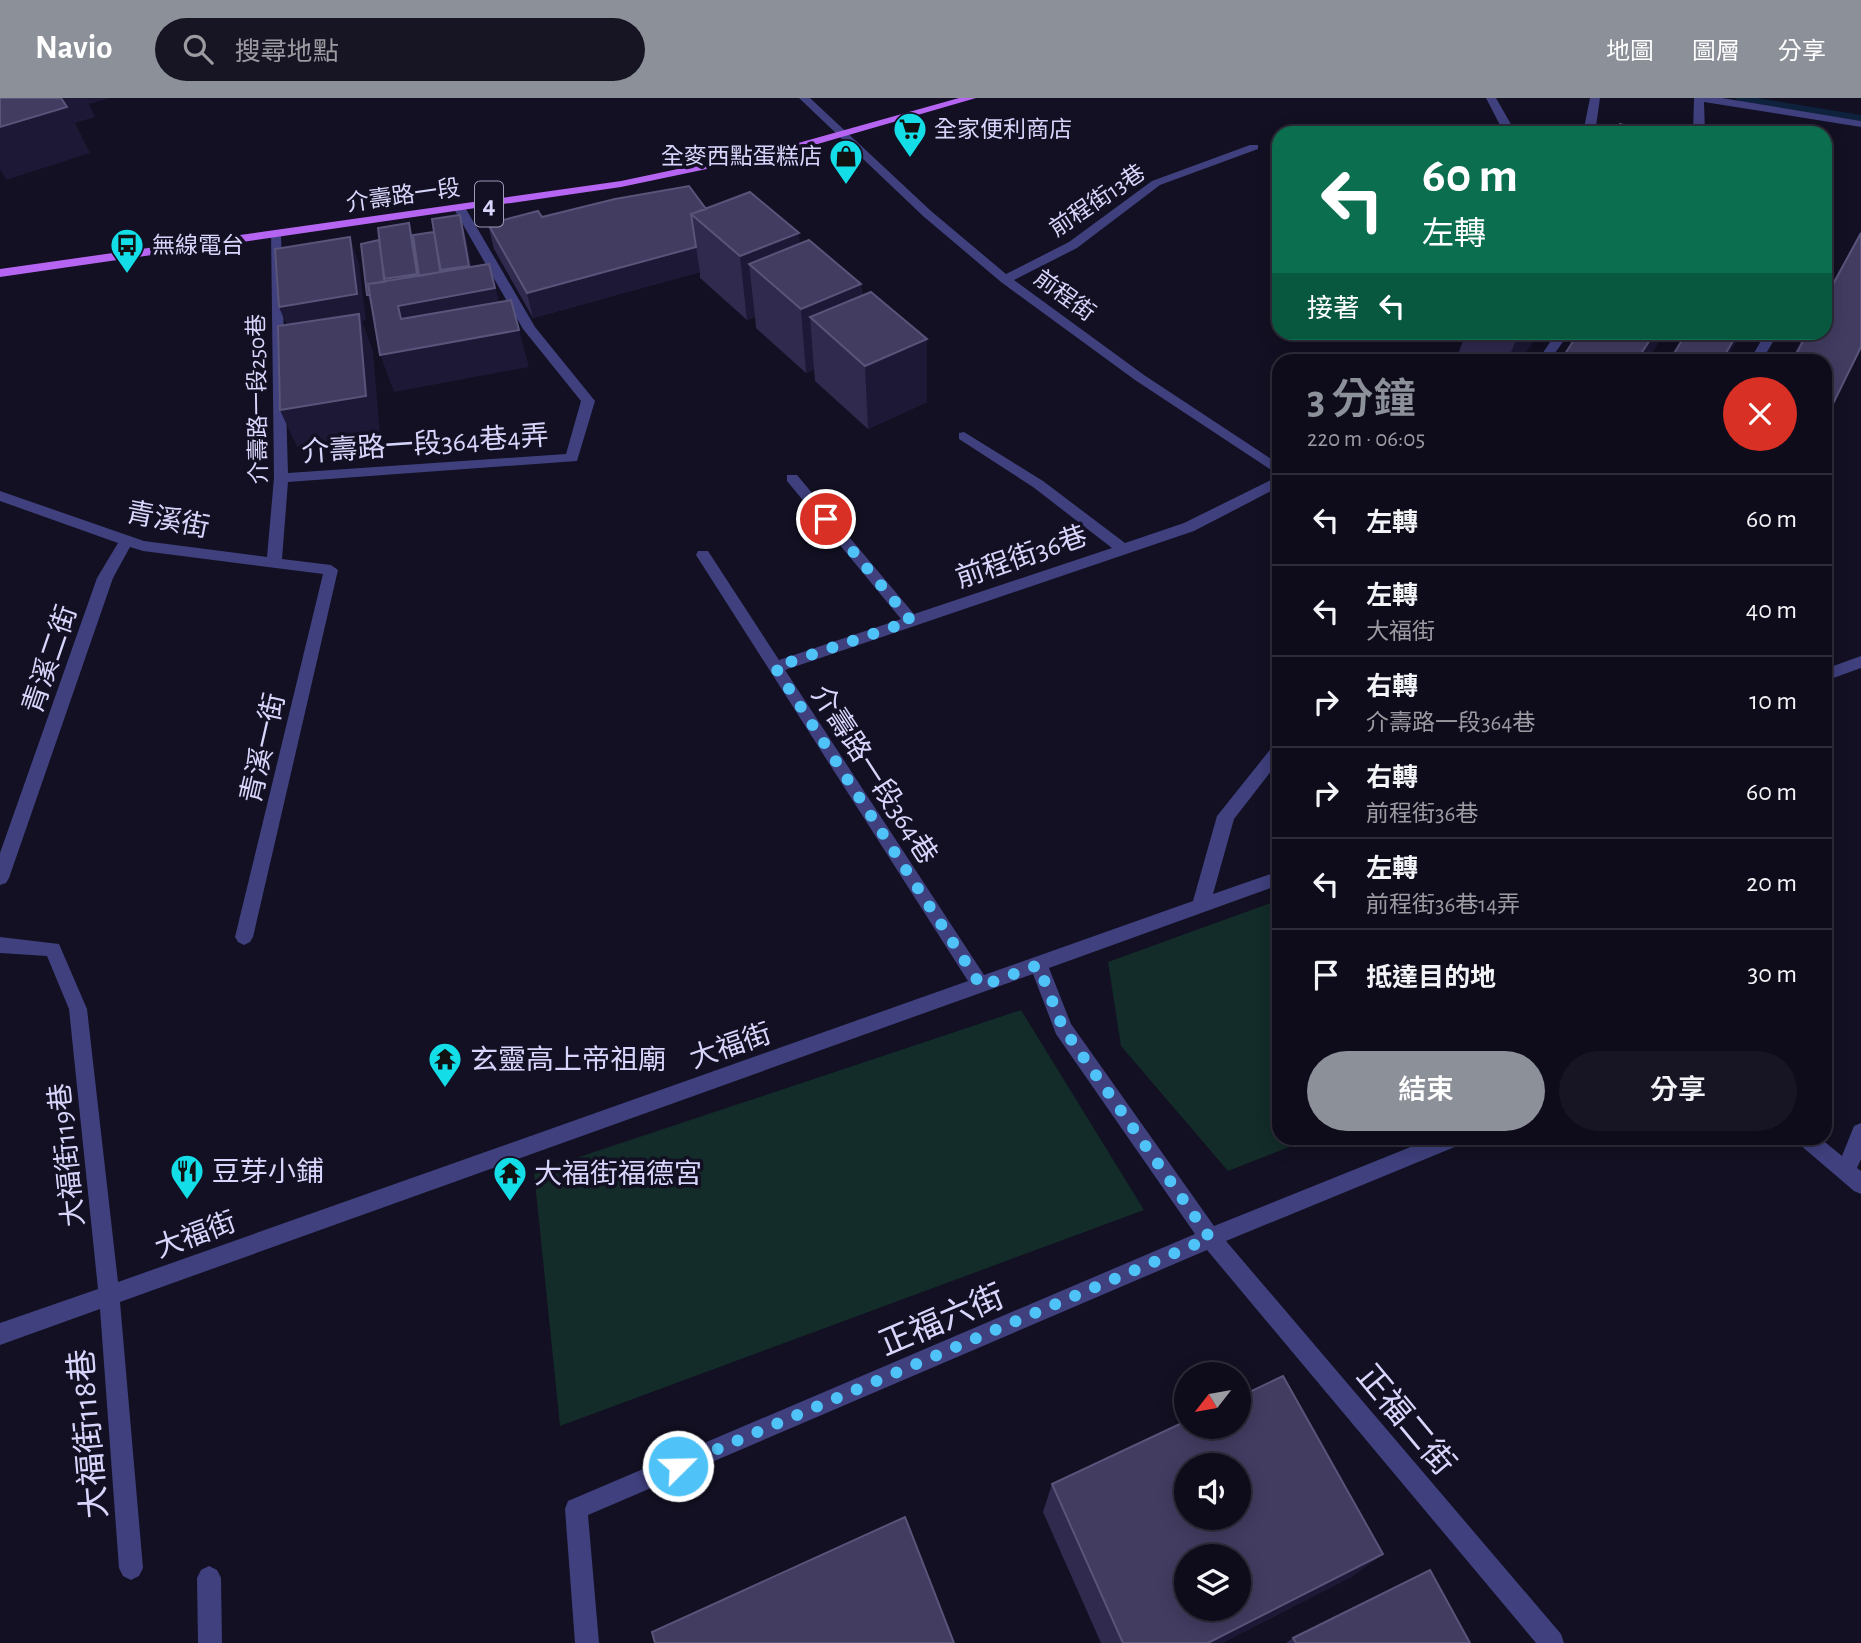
<!DOCTYPE html>
<html lang="zh-TW">
<meta charset="utf-8">
<style>
body{margin:0;font-family:"Alegreya Sans","Noto Sans TC",sans-serif;background:#171523;color:#f1f3f6;height:100vh;display:flex;flex-direction:column;font-size:26px;white-space:nowrap}
*{box-sizing:border-box;margin:0}
p{font-size:23px;color:#9b9ba2}
.icon{flex:none;width:38px;height:38px;fill:none;stroke:currentColor;stroke-width:2;stroke-linecap:round;stroke-linejoin:round}
.map{position:relative;flex:1;overflow:hidden}
.sheet{position:absolute;left:1272px;top:256px;width:560px;height:791px;display:flex;flex-direction:column;background:#0e0c1a;border-radius:21px;box-shadow:0 4px 18px #0003,0 0 0 2px #2e2c39}
.sheet>*{flex:none}
.banner{position:absolute;left:1272px;top:28px;width:560px;height:214px;border-radius:21px;box-shadow:0 4px 18px #0003,0 0 0 2px #2e2c39;background:#0b6e4f;color:#fff;overflow:hidden}
.needle{width:46px;rotate:239deg}
.tools{position:absolute;left:1174px;top:1264px;display:grid;gap:14px}
.tools a{display:grid;place-items:center;width:77px;height:77px;border-radius:50%;background:#0e0c1a;box-shadow:0 4px 18px #0003,0 0 0 2px #2e2c39;font-size:35px}
.pin{position:absolute;display:grid;place-items:center;width:60px;height:60px;color:#fff;margin:-30px;border:4px solid #fff;border-radius:50%;box-shadow:0 2px 7px #0007}
.me{position:absolute;width:77px;margin:-38px;rotate:67deg;stroke-linejoin:round;filter:drop-shadow(0 0 5px #0008)}
.turn{display:flex;align-items:center;gap:24px;height:147px;padding:0 35px;font-size:32px}
.turn .icon{width:91px;height:91px;stroke-width:2.5}
.turn b{display:block;font-size:49px;line-height:60px}
.then{display:flex;align-items:center;height:66px;padding:0 35px;background:#0003;gap:14px;font-size:26px}
.round{display:grid;place-items:center;flex:none;width:74px;height:74px;border-radius:37px;background:#171523}
.summary{display:flex;align-items:center;justify-content:space-between;height:119px;padding:0 35px}
h1{font-size:42px;font-weight:600;line-height:52px;color:#8c9099}
.primary-button{display:flex;gap:14px;margin-top:auto;padding:14px 35px}
.primary-button a{flex:1;height:80px;border-radius:42px;background:#8c9099;color:#fff;font-size:28px;font-weight:600;line-height:80px;text-align:center}
.primary-button a+a{background:#171523;color:#f1f3f6}
ul{padding:0;list-style:none}
li{display:flex;align-items:center;gap:21px;height:91px;padding:0 35px;border-top:2px solid #2e2c39}
li div{flex:1}
li b{display:block;font-size:26px}
li em{font-style:normal}
header{display:flex;align-items:center;gap:42px;box-sizing:border-box;height:98px;padding:0 35px;background:#8c9099;color:#fff}
header strong{font-size:33px}
nav{display:flex;gap:38px;margin-inline-start:auto;font-size:24px}
.search{width:490px;height:63px;background:#171523;display:flex;align-items:center;gap:18px;box-sizing:border-box;padding:0 24px;border-radius:38px;color:#9b9ba2;font-size:26px}
.map>svg:first-child{display:block}
</style>
<header>
<strong>Navio</strong>
<div class="search"><svg class="icon" aria-label="search" viewBox="0 0 24 24"><circle cx="10" cy="10" r="6"/><path d="M15 15l6 6"/></svg>搜尋地點</div>
<nav><a>地圖</a><a>圖層</a><a>分享</a></nav>
</header>
<div class="map">
<svg width="1861" height="1545" viewBox="0 0 1861 1545">
<rect width="100%" height="100%" fill="#121022"/>
<path fill="#132c29" d="M1279 802V1040H1312L1228 1073 1121 948 1108 864Z
M1021 912 1144 1112 560 1328 534 1074Z"/>
<g fill="none" stroke-linecap="round" stroke-linejoin="round">
<path fill="#0e223d" fill-rule="evenodd" d="M1734 0H1757L1861 17V23L1739 3Z"/>
<path fill="#3f407d" fill-rule="evenodd" d="M799 0H810L931 113 1006 176 1069 144 1152 83 1250 47H1258V51L1160 87 1077 150 1014 182 1144 277 1279 366V377L1135 282 1001 184 923 118Z
M1486 0H1496L1516 35H1504Z
M1590 0H1600L1595 35H1583Z
M1694 0H1722L1861 23V29L1704 4 1705 35H1693Z
M460 107 466 111 535 229 595 303 577 363 288 384 282 461 331 467 338 472 253 839 250 844 244 847 238 844 235 839 323 476 143 453 130 449 113 480 9 780 6 785 0 787V755L97 480 118 445 0 403V393L144 443 267 459 274 380 271 133 281 136 288 375 566 356 581 303 523 231 454 111Z
M1825 136 1834 143 1825 151Z
M1557 234H1570L1550 262H1538Z
M1766 234H1779L1762 262H1750Z
M964 334 1043 383 1125 445 1184 425 1279 378V389L1194 433 785 572 984 877 1193 803 1217 718 1273 648 1279 646V663L1234 721 1213 796 1279 773V787L1049 870 1071 926 1214 1128 1433 1040H1465L1462 1046 1226 1143 1561 1536 1564 1545H1536L1207 1152 588 1417 599 1545H575L565 1411 568 1403 1195 1136 1056 936 1033 876 120 1204 143 1470 139 1478 131 1482 123 1478 119 1470 100 1211 0 1247V1225L98 1191 69 911 47 858 0 855V839L59 846 87 911 118 1184 968 883 696 457 698 453H708L779 562 901 521 787 383V377H797L914 516 1112 450 1033 389 959 341V335Z
M1861 558V570L1825 583V571Z
M1861 1025V1061L1857 1070 1861 1073V1096L1854 1093 1799 1046 1796 1040H1820L1842 1058 1854 1028Z
M209 1468 217 1472 221 1480 222 1545H198L197 1480 201 1472Z"/>
<path fill="#b665f2" fill-rule="evenodd" d="M959 0H976L797 52 621 89 0 179V171L621 83 791 47Z"/>
</g>
<path fill="#302a4f" d="M706 111 800 146 861 186 862 197 927 304 868 331 815 283 814 271 806 275 756 230 755 219 747 222 700 180V174L533 220 494 151 488 126Z
M1861 133V249L1825 262H1791L1806 234H1825V198Z
M1466 234H1540L1520 262H1456Z
M1579 234H1665L1647 262H1562L1565 256Z
M1052 1386 1383 1456 1351 1479 1222 1545H1101L1043 1414Z
M1293 1540 1470 1545H1286Z"/>
<path fill="#1c1835" d="M57 0H110L89 6 95 19 75 25 90 55 6 82 0 71V29Z
M460 117 467 143 476 193 371 210 367 197 384 181 409 125 417 150 440 172Z
M799 135 804 198 749 166 755 219 747 222 740 158Z
M350 139 359 165 366 222 362 223 373 253 380 335 297 349 280 312 290 235 279 209Z
M696 149 700 174 533 220 527 195Z
M489 166 506 228 511 202 529 269 394 294 380 257 398 208Z
M861 186 864 249 810 219 814 271 806 275 801 211Z
M1519 234H1540L1520 262H1508Z
M1655 234H1665L1647 262H1637Z
M1738 234H1742L1726 262H1722Z
M927 241V304L868 331 865 268Z
M1383 1456 1351 1479 1222 1545H1208Z"/>
<path fill="#423c61" stroke="#59547a" stroke-width="2" fill-rule="evenodd" d="M0 0H61L67 9 0 29Z
M1620 26 1649 35H1613Z
M689 88 706 111 691 116 696 149 527 195 488 126 538 113 542 119 615 101Z
M750 94 799 135 740 158 691 116Z
M460 117 469 168 440 172 432 121Z
M409 125 417 176 384 181 378 130Z
M434 134 441 174 419 178 413 137Z
M1861 135V249L1825 322V262H1793L1808 234H1825V201Z
M350 139 357 196 279 209 275 151Z
M379 142 385 184 368 186 370 197H367L361 146Z
M809 142 861 186 801 211 749 166Z
M489 166 495 190 398 208 401 221 511 202 519 232 380 257 368 186Z
M871 194 927 241 865 268 810 219Z
M359 216 366 298 280 312 278 228Z
M1579 234H1655L1637 262H1585L1565 256Z
M1687 234H1738L1722 262H1670Z
M1283 1278 1383 1456 1208 1545H1123L1052 1386 1186 1323V1328H1239V1299ZM1186 1367H1239V1419H1186ZM1186 1458H1239V1510H1186Z
M905 1419 954 1545H655L652 1534Z
M1430 1472 1470 1545H1296L1293 1540Z"/>
<g fill="none" stroke-linecap="round" stroke-linejoin="round">
<path stroke="#4fc3f7" stroke-width="12" stroke-dasharray="0 21.6" d="M678 1368 1210 1140 1063 930 1038 867 981 888 775 569 911 523 826 421"/>
</g>
<defs>
<symbol id="supermarket-pin" viewBox="-11 -11 22 30"><path d="M0 17L-7.5 6A9.5 9.5 0 1 1 7.5 6Z" fill="#13dee8" stroke="#121022"/><path d="M-6-5.5h2.5l.6 2H6L4.5 2H-2.5L-4.4-4H-6ZM-1.5 3.2a1.3 1.3 0 1 0 .1 0ZM3 3.2a1.3 1.3 0 1 0 .1 0Z" fill="#111"/></symbol>
<symbol id="shop-pin" viewBox="-11 -11 22 30"><path d="M0 17L-7.5 6A9.5 9.5 0 1 1 7.5 6Z" fill="#13dee8" stroke="#121022"/><path d="M-5-2.5h2.3a2.7 3.5 0 0 1 5.4 0H5L5.5 6h-11ZM-1.5-2.5h3a1.5 2.3 0 0 0-3 0Z" fill="#111"/></symbol>
<symbol id="bus-pin" viewBox="-11 -11 22 30"><path d="M0 17L-7.5 6A9.5 9.5 0 1 1 7.5 6Z" fill="#13dee8" stroke="#121022"/><path d="M-5-6H5V4H4V6H2V4H-2V6H-4V4H-5ZM-3.5-4V0h7V-4ZM-3.5 1.2v1.5H-2V1.2ZM2 1.2v1.5H3.5V1.2Z" fill="#111"/></symbol>
<symbol id="temple-pin" viewBox="-11 -11 22 30"><path d="M0 17L-7.5 6A9.5 9.5 0 1 1 7.5 6Z" fill="#13dee8" stroke="#121022"/><path d="M0-6L5-2H3V0L6.5 2.5H4V6H1.5V3h-3V6H-4V2.5H-6.5L-3 0V-2H-5Z" fill="#111"/></symbol>
<symbol id="restaurant-pin" viewBox="-11 -11 22 30"><path d="M0 17L-7.5 6A9.5 9.5 0 1 1 7.5 6Z" fill="#13dee8" stroke="#121022"/><path d="M-5-6h1v4h1v-4h1v4h1v-4h1v5L-1.5 .5V6h-2V.5L-5-1ZM5-6V6H3V1.5H1.5Q1.5-4 5-6Z" fill="#111"/></symbol>
</defs>
<g fill-rule="evenodd">
<use href="#supermarket-pin" x="891" y="12" width="38" height="52"/>
<use href="#shop-pin" x="827" y="39" width="38" height="52"/>
<use href="#bus-pin" x="108" y="128" width="38" height="52"/>
<use href="#temple-pin" x="426" y="942" width="38" height="52"/>
<use href="#restaurant-pin" x="168" y="1054" width="38" height="52"/>
<use href="#temple-pin" x="491" y="1056" width="38" height="52"/>
</g>
<g text-anchor="middle" stroke-width="7" stroke-linejoin="round" paint-order="stroke">
<g font-size="23" fill="#d7d5fb" stroke="#121022" text-anchor="start">
<text x="934" y="39">全家便利商店</text>
<text x="822" y="66" text-anchor="end">全麥西點蛋糕店</text>
<text x="152" y="155">無線電台</text>
</g>
<g font-size="23" fill="#d7d5fb" stroke="#121022">
<text transform="translate(403 97) rotate(-8)" y="8">介壽路一段</text>
<text transform="translate(1097 102) rotate(-34)" y="8">前程街13巷</text>
<text transform="translate(1065 197) rotate(36)" y="8">前程街</text>
<text transform="translate(257 301) rotate(-91)" y="8">介壽路一段250巷</text>
</g>
<rect fill="#121022" stroke="#9c9aba" stroke-width="2" x="475" y="83.5" width="28" height="45" rx="5"/>
<g font-size="26" font-weight="bold" fill="#d7d5fb">
<text x="489" y="115">4</text>
</g>
<g font-size="28" fill="#d7d5fb" stroke="#121022">
<text transform="translate(425 345) rotate(-4)" y="10">介壽路一段364巷4弄</text>
<text transform="translate(168 421) rotate(11)" y="10">青溪街</text>
<text transform="translate(1021 458) rotate(-19)" y="10">前程街36巷</text>
<text transform="translate(49 561) rotate(-71)" y="10">青溪二街</text>
<text transform="translate(262 650) rotate(-77)" y="10">青溪一街</text>
<text transform="translate(875 676) rotate(57)" y="10">介壽路一段364巷</text>
<text transform="translate(730 947) rotate(-19)" y="10">大福街</text>
<text transform="translate(66 1057) rotate(-96)" y="10">大福街119巷</text>
<text transform="translate(195 1136) rotate(-20)" y="10">大福街</text>
</g>
<g font-size="28" fill="#d7d5fb" stroke="#121022" text-anchor="start">
<text x="470" y="971">玄靈高上帝祖廟</text>
<text x="212" y="1083">豆芽小鋪</text>
<text x="534" y="1085">大福街福德宮</text>
</g>
<g font-size="33" fill="#d7d5fb" stroke="#121022">
<text transform="translate(941 1221) rotate(-23)" y="12">正福六街</text>
<text transform="translate(1407 1321) rotate(50)" y="12">正福二街</text>
<text transform="translate(87 1336) rotate(-95)" y="12">大福街118巷</text>
</g>
</g>
</svg>
<div class="tools">
<a><svg class="needle" viewBox="-14 -14 28 28"><path d="M0-13l5 13h-10z" fill="#e53935"/><path d="M0 13l5-13h-10z" fill="#9b9ba2"/></svg></a>
<a><svg class="icon" aria-label="sound" viewBox="0 0 24 24"><path d="M4 9h4l5-4v14l-5-4H4zM17 9q2 3 0 6"/></svg></a>
<a><svg class="icon" aria-label="layers" viewBox="0 0 24 24"><path d="M12 4l9 5-9 5-9-5zM3 14l9 5 9-5"/></svg></a>
</div>
<div class="pin" style="left:826px;top:421px;background:#d93025"><svg class="icon" aria-label="arrive" viewBox="0 0 24 24"><path d="M6 21V4h12l-3 4 3 4H6"/></svg></div>
<svg class="me" style="left:678px;top:1368px" viewBox="-20 -20 40 40"><circle r="17" fill="#4fc3f7" stroke="#fff" stroke-width="3"/><path d="M0-11L8 9 0 5-8 9z" fill="#fff"/></svg>
<div class="banner">
<div class="turn"><svg class="icon" aria-label="left" viewBox="0 0 24 24"><path d="M17 20v-9H6M10 6l-5 5 5 5"/></svg><div><b>60 m</b>左轉</div></div>
<div class="then">接著<svg class="icon" aria-label="left" viewBox="0 0 24 24"><path d="M17 20v-9H6M10 6l-5 5 5 5"/></svg></div>
</div>
<section class="sheet">
<div class="summary"><div><h1>3 分鐘</h1><p>220 m · 06:05</p></div><a class="round" style="background:#d93025;color:#fff"><svg class="icon" aria-label="close" viewBox="0 0 24 24"><path d="M6 6l12 12M18 6L6 18"/></svg></a></div>
<ul>
<li><svg class="icon" aria-label="left" viewBox="0 0 24 24"><path d="M17 20v-9H6M10 6l-5 5 5 5"/></svg><div><b>左轉</b></div><em>60 m</em></li>
<li><svg class="icon" aria-label="left" viewBox="0 0 24 24"><path d="M17 20v-9H6M10 6l-5 5 5 5"/></svg><div><b>左轉</b><p>大福街</p></div><em>40 m</em></li>
<li><svg class="icon" aria-label="right" viewBox="0 0 24 24"><path d="M7 20v-9h11M14 6l5 5-5 5"/></svg><div><b>右轉</b><p>介壽路一段364巷</p></div><em>10 m</em></li>
<li><svg class="icon" aria-label="right" viewBox="0 0 24 24"><path d="M7 20v-9h11M14 6l5 5-5 5"/></svg><div><b>右轉</b><p>前程街36巷</p></div><em>60 m</em></li>
<li><svg class="icon" aria-label="left" viewBox="0 0 24 24"><path d="M17 20v-9H6M10 6l-5 5 5 5"/></svg><div><b>左轉</b><p>前程街36巷14弄</p></div><em>20 m</em></li>
<li><svg class="icon" aria-label="arrive" viewBox="0 0 24 24"><path d="M6 21V4h12l-3 4 3 4H6"/></svg><div><b>抵達目的地</b></div><em>30 m</em></li>
</ul>
<div class="primary-button"><a>結束</a><a>分享</a></div>
</section>
</div>
